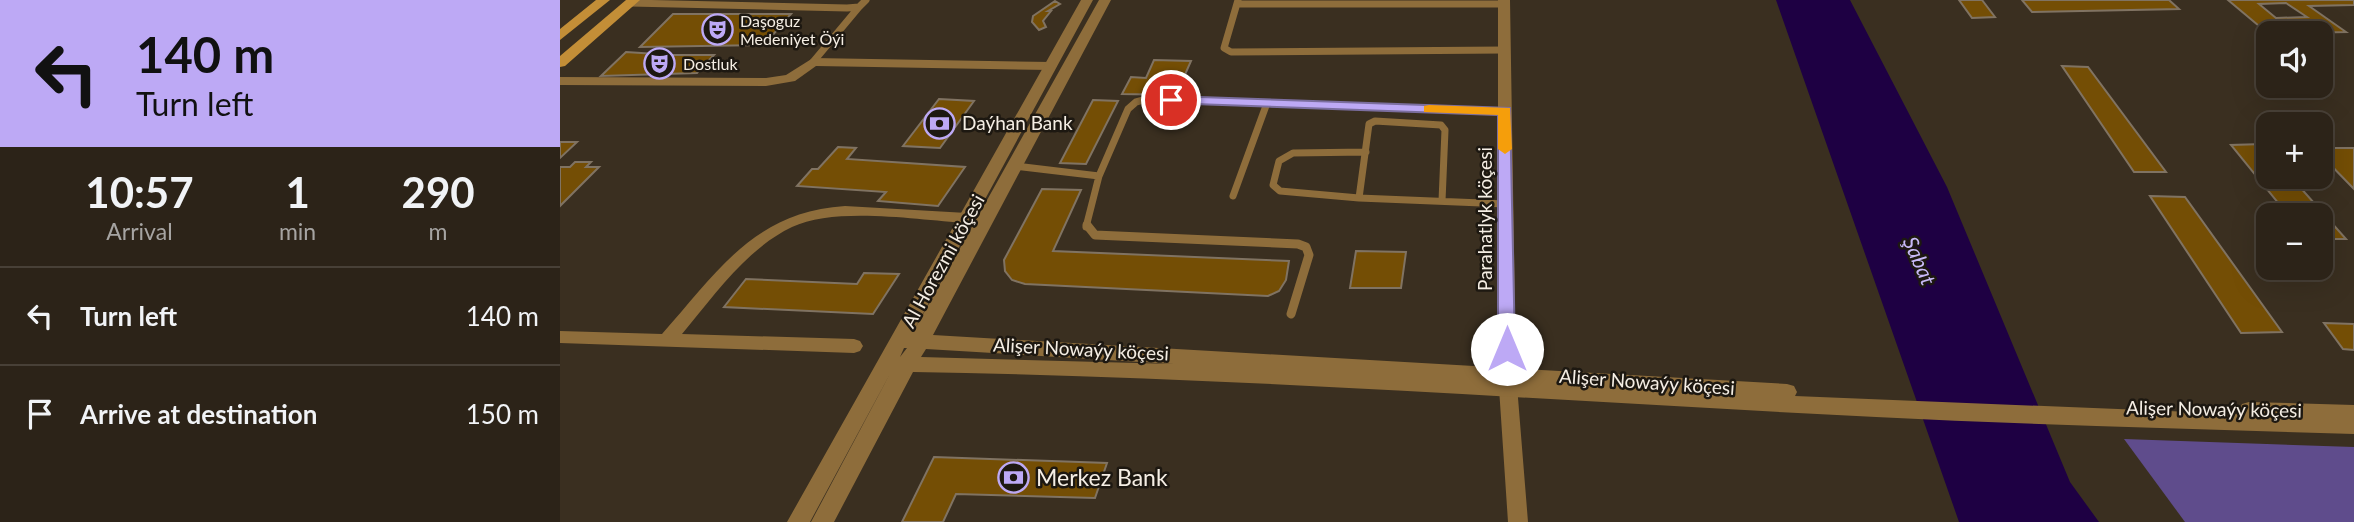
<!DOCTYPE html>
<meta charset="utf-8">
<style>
body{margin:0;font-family:Lato,sans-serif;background:#382f25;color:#f1f3f6;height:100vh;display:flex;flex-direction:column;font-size:26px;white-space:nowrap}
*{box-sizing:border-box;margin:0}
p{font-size:23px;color:#a6a4a2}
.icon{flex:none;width:38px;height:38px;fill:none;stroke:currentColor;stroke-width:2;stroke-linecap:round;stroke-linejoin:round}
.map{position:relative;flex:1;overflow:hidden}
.drawer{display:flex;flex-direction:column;background:#2c2318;width:560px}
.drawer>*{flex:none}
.guide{background:#bda9f5;color:#111;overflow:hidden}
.buttons{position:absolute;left:1696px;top:21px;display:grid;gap:14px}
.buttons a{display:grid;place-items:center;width:77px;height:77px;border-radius:14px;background:#2c2318;box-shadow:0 7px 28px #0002,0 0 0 2px #484037;font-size:35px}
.pin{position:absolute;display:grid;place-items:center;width:60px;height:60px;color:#fff;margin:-30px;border:4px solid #fff;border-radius:50%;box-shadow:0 2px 7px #0007}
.me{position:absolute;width:77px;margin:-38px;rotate:0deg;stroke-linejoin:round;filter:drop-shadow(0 0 5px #0008)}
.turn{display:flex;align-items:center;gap:24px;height:147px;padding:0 21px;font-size:32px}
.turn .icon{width:91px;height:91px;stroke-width:2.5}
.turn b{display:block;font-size:49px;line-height:60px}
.eta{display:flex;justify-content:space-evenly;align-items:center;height:119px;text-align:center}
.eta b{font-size:42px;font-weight:700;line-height:49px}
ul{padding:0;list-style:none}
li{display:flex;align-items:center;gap:21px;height:98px;padding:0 21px;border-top:2px solid #484037}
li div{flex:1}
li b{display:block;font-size:26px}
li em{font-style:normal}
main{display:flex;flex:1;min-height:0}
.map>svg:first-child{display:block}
</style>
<main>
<section class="drawer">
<div class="guide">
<div class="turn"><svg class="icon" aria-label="left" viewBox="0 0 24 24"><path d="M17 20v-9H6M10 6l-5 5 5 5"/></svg><div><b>140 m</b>Turn left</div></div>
</div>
<div class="eta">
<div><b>10:57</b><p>Arrival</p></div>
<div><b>1</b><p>min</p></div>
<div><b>290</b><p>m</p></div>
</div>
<ul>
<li><svg class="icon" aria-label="left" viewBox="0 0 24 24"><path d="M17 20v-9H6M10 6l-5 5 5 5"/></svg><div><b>Turn left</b></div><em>140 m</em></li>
<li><svg class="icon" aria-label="arrive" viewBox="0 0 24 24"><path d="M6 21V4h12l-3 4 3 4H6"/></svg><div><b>Arrive at destination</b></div><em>150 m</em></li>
</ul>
</section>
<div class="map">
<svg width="1794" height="522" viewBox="0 0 1794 522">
<rect width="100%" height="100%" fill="#3a2f20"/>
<path fill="#5f4c8c" d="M1564 439 1794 447V522H1625Z"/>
<path fill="#1e0043" d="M1216 0H1290L1387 187 1510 482 1539 522H1399Z"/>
<path fill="#744e05" stroke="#807362" stroke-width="2" fill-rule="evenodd" d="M1399 0H1422L1435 17 1412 18Z
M1462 0H1609L1619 9 1472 12Z
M1668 0H1794V5L1749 6 1786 32 1734 33 1730 30 1705 31ZM1726 3 1747 17 1716 18 1699 4Z
M495 1 500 4 488 11H491L483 21 486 27 479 30 472 22 473 16Z
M113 14H231L204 45 80 47Z
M66 52 112 55H154L137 73 41 76Z
M594 60 631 61 616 95 562 94 571 77 586 78Z
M1502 66 1528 67 1606 172H1574Z
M379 99 414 101 380 148 343 146Z
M533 100 558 101 526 164 500 163Z
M0 142H17L0 158Z
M1703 144 1708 150V177H1731L1786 239H1760V215H1728L1671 145Z
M278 147 296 148 287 159 405 167 378 206 318 201 326 192 237 186 252 169H258Z
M1760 148H1794V189L1760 154Z
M15 162H31L26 167H39L0 206V167H10Z
M482 189 521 190 493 251 729 261 726 280 719 291 708 296 465 284 452 280 445 271 444 260Z
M1590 196 1625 197 1722 332 1681 333Z
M796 251 846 252 841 288H790Z
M304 273 339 274 313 314 164 307 186 279 297 284Z
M1764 323 1794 324V350L1783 349Z
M374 457 547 463 535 498 396 494 383 522H342Z"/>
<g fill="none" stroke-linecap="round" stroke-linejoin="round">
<path stroke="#8e6d3b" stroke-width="7" d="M678 0 664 48 671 52 944 50
M70 3 287 8 299 7 306 0
M677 4H944
M253 62 299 7
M455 166 539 176 526 227
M539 176 568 109 576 102 587 99 945 111
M673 196 707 103
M799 198 720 191 713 185 719 161 733 153 806 152
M882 201 885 130 881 125 815 121 809 124 799 198 946 204"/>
<path stroke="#8e6d3b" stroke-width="9" d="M527 225 535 235 738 244 746 247 749 255 731 314"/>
<path fill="#8e6d3b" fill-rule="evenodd" d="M938 0H950L956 373 968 522H948L938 373Z
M253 58 491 62 497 66 491 70 256 66 235 81 206 86 0 85V77L206 78 226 75Z
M285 206 407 213 415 218 407 223C359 220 275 206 232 227 186 249 154 296 122 334L294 339 300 341 303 346 300 351 294 353 0 343V331L102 334C158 271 194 212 285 206Z"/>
<path fill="#8e6d3b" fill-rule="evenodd" d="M521 0H533L352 334 539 0H551L373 335 1227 384 1234 386 1237 392 1235 396 1681 414 1679 410 1682 404 1689 402 1794 405V434C1635 429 1475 425 1316 417 995 401 675 377 353 372L274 522H251L331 372 250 522H227ZM344 348H347L340 357ZM366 349 614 364 361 357Z"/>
<path fill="#c38e37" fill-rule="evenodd" d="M36 0H50L0 40V29Z
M66 0H80L5 66 0 67V56Z"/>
</g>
<path fill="#bda9f5" stroke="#7b6e9f" stroke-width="2" d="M611 96 950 108 955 349 953 354H940L938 349V115L606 103V97Z"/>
<path fill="#f59e0b" d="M869 105 950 108 952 149 945 154 938 149V115L864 112V106Z"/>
<defs>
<symbol id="theatre-ring" viewBox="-11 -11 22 22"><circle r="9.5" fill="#1d1811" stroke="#bda9f5" stroke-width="1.5"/><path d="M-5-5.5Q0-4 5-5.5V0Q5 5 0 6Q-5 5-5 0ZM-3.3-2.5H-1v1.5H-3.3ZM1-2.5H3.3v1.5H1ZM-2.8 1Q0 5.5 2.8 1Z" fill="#bda9f5"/></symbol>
<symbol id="bank-ring" viewBox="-11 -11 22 22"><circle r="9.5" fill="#1d1811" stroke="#bda9f5" stroke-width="1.5"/><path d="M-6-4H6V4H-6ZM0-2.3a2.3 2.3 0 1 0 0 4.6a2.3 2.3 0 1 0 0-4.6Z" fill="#bda9f5"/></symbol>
</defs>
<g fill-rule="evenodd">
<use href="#theatre-ring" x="140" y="12" width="35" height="35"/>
<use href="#theatre-ring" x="82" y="46" width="35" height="35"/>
<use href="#bank-ring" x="362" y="106" width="35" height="35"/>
<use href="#bank-ring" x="436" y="460" width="35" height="35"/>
</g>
<g text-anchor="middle" stroke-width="5" stroke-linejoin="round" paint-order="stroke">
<g font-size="16" fill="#f5eee4" stroke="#1d1811" text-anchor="start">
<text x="180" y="27">Daşoguz<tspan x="180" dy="18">Medeniýet Öýi</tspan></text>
<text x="123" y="70">Dostluk</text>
</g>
<g font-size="19" fill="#f5eee4" stroke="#1d1811" text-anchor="start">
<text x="402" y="130">Daýhan Bank</text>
</g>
<g font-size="19" fill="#f5eee4" stroke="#1d1811">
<text transform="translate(925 219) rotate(-90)" y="7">Parahatlyk köçesi</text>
<text transform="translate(383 261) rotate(-61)" y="7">Al Horezmi köçesi</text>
<text transform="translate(521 349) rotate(3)" y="7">Alişer Nowaýy köçesi</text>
<text transform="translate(1087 382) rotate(4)" y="7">Alişer Nowaýy köçesi</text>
<text transform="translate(1654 409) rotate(1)" y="7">Alişer Nowaýy köçesi</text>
</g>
<g font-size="21" font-style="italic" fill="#c8b9f7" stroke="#1d1811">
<text transform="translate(1359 261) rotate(66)" y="7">Şabat</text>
</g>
<g font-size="23" fill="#f5eee4" stroke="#1d1811" text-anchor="start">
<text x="476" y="486">Merkez Bank</text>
</g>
</g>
</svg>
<div class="buttons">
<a><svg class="icon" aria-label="sound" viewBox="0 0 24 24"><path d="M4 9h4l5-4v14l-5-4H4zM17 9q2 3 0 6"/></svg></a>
<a>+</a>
<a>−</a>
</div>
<div class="pin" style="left:611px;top:100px;background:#d93025"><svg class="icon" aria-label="arrive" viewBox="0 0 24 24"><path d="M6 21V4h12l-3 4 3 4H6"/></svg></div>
<svg class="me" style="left:947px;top:349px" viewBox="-20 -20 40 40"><circle r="19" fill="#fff"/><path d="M0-13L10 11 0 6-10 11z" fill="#bda9f5"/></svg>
</div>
</main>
